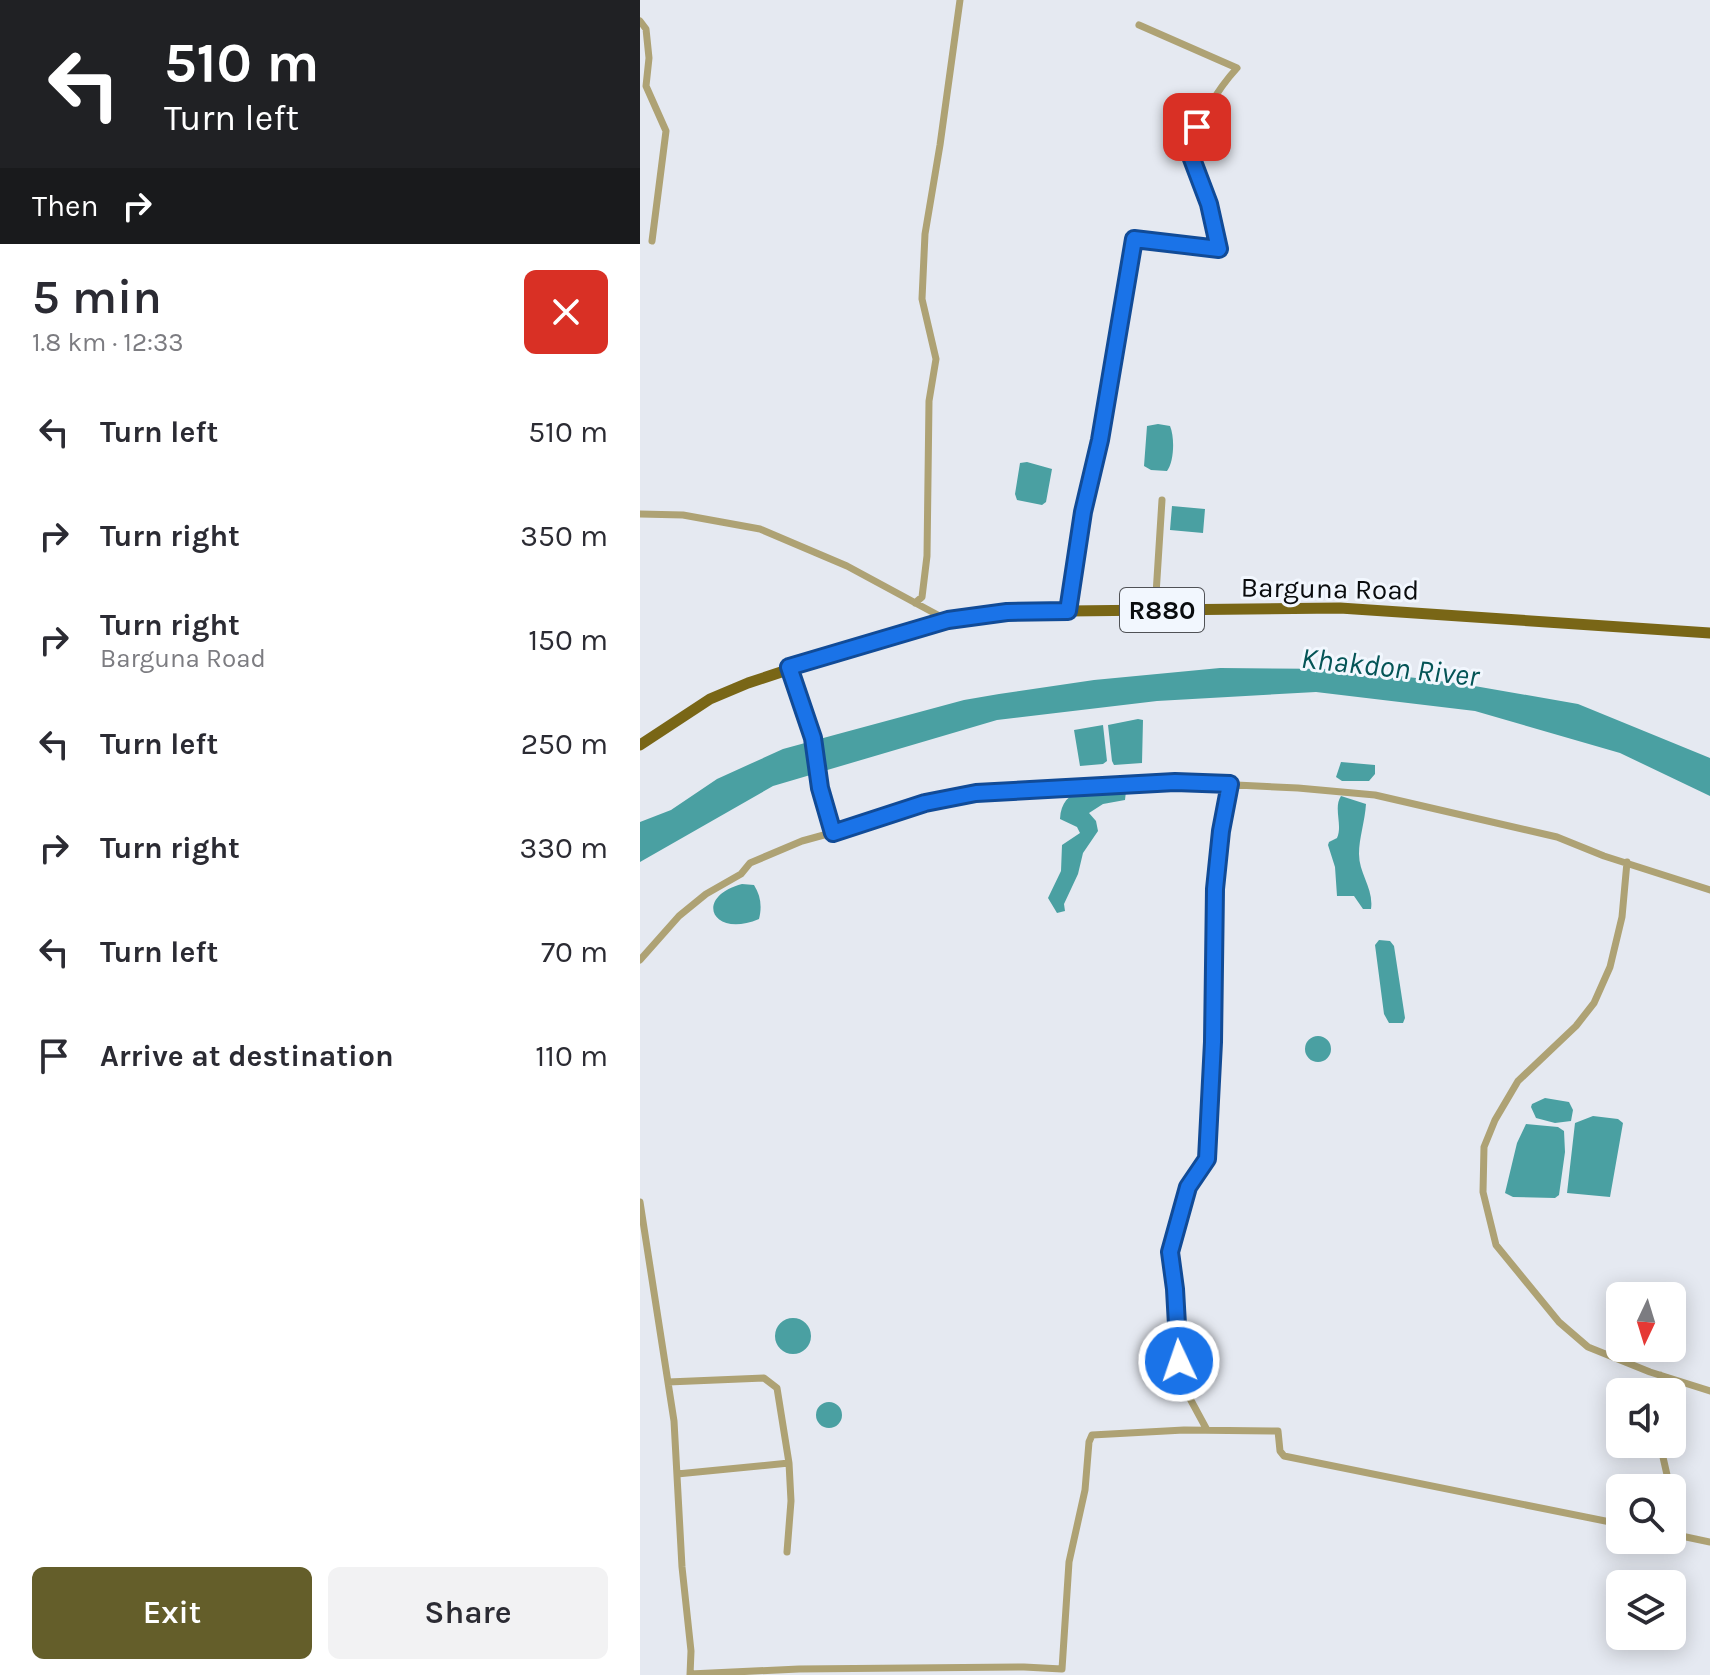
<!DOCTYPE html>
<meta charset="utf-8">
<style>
body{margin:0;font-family:Karla,sans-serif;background:#f2f2f3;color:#2b2b33;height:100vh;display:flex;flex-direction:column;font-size:30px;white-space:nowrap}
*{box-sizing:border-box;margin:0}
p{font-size:26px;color:#7c7c81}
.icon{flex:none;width:44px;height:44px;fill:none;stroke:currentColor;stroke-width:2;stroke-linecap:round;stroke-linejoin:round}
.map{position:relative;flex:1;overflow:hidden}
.side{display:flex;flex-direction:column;background:#fff;width:640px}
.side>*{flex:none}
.hud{background:#202124;color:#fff;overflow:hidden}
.needle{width:52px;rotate:184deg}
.tools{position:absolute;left:966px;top:1282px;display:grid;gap:16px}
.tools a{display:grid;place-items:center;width:80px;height:80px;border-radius:12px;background:#fff;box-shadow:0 4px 20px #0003;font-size:40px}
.pin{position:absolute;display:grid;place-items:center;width:68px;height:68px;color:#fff;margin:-34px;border-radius:16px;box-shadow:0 4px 12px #0006}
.me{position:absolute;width:88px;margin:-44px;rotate:357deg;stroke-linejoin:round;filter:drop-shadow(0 0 6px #0008)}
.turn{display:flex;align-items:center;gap:28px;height:168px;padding:0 32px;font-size:36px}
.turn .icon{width:104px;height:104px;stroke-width:2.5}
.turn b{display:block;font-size:56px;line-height:68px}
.then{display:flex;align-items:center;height:76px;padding:0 32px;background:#0003;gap:16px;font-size:30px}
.round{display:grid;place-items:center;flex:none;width:84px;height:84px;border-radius:12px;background:#f2f2f3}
.headline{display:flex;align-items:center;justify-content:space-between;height:136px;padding:0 32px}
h1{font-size:48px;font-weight:600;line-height:60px}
.button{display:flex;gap:16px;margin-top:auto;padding:16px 32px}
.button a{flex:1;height:92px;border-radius:12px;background:#645e2a;color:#fff;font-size:32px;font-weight:600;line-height:92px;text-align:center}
.button a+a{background:#f2f2f3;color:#2b2b33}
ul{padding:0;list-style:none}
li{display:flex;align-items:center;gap:24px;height:104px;padding:0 32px}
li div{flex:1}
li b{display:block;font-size:30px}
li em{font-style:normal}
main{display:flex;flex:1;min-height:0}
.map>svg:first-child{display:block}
</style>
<main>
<section class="side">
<div class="hud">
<div class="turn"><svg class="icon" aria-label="left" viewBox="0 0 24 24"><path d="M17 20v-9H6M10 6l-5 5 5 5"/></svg><div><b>510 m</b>Turn left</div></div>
<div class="then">Then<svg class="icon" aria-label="right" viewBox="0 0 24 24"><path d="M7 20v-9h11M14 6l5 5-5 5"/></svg></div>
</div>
<div class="headline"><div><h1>5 min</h1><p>1.8 km · 12:33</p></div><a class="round" style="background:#d93025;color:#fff"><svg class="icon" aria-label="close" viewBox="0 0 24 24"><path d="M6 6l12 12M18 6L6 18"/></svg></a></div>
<ul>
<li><svg class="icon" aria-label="left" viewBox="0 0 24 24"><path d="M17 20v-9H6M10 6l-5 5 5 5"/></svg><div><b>Turn left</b></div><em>510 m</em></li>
<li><svg class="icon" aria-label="right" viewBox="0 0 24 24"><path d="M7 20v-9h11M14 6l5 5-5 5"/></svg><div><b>Turn right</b></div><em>350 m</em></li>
<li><svg class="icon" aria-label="right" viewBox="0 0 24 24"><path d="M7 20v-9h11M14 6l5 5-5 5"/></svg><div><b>Turn right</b><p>Barguna Road</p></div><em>150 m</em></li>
<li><svg class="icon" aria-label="left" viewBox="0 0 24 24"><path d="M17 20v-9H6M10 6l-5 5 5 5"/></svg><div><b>Turn left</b></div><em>250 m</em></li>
<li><svg class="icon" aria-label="right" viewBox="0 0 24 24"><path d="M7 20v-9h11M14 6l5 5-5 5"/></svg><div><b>Turn right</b></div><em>330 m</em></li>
<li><svg class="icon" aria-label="left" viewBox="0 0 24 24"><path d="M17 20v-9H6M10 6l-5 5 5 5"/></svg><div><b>Turn left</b></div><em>70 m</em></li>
<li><svg class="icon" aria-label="arrive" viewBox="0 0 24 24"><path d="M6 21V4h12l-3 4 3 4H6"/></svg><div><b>Arrive at destination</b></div><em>110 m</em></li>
</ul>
<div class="button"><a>Exit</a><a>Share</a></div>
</section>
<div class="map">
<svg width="1070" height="1675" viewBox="0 0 1070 1675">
<rect width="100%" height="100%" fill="#e5e9f1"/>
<path fill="#4aa0a2" d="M518 424 530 426C535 438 534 462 527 471L511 470 504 466 507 426Z
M387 462 412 469 406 502 402 505 377 500 375 494 380 463Z
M532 506 565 509 563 533 530 530Z
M580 668 705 669 823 684 938 704 1070 758V796L980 753 835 711 676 692 517 701 357 720 133 786 0 862V822L31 810 77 779 143 749 198 734 324 700 359 694 454 680Z
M498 719 503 720 502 763 474 765 472 761 468 725Z
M463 725 467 761 463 764 440 766 434 730Z
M701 762 735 765V774L729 781H702L696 777Z
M479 788 486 791 485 800 463 804 449 813 456 821 458 831 443 853 438 874 424 904 425 911 417 913 408 898 421 871 422 845 440 833 437 827 420 819C422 785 453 790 479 788Z
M701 796 726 804C725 821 719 838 719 854 719 874 734 889 731 909H723L714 896H697L695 867 688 845 689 842 697 838C703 825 693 808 701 796Z
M102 884 114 885C121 896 122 907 119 919 72 939 53 897 102 884Z
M739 940 750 941 754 946 765 1018 763 1023H749L744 1014 735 945Z
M665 1049a13 13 0 1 1 26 0a13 13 0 1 1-26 0Z
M905 1098 929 1102 933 1110 931 1121 915 1123 896 1118 891 1107 892 1104Z
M953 1116 978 1119 983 1123 970 1197 927 1193 935 1123Z
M886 1124 918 1127 924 1131 925 1152 919 1195 915 1198 873 1197 865 1193 877 1143Z
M135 1336a18 18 0 1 1 36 0a18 18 0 1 1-36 0Z
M176 1415a13 13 0 1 1 26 0a13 13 0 1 1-26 0Z"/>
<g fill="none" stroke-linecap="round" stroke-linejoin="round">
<path stroke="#aea274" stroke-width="7" d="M0 21 6 29 9 58 6 86 26 131 12 241
M0 514 43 515 120 529 207 566 307 620
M275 603 282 597 287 556 289 401 296 359 282 299 285 234 300 145 320 0
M515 610 522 500
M428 611 443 512 460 440 494 239 579 249 569 204 549 151C560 120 575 92 597 68L499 25
M149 667 173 738 180 788 193 833
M987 862 982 917 970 967 954 1003 936 1026 878 1081 855 1120 844 1147 843 1192 856 1245 919 1322 948 1347 1010 1372 1070 1391
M0 960 39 916 66 894 101 874 110 863 162 841 224 824 285 803 336 793 535 782 658 788 735 795 917 837 964 856 1070 890
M0 1202 34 1421 42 1567 51 1651 50 1675
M28 1382 124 1378 137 1388 149 1463 151 1501 147 1552
M1018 1392 1020 1375
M567 1430 541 1382 530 1252 548 1187 567 1159 573 1042 575 889 581 831 590 784
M1020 1444 1030 1488
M37 1474 149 1463
M1032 1501 1039 1536
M1032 1534 1070 1542
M50 1674 159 1669 384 1667 422 1669 429 1562 445 1490 449 1442 452 1435 544 1430 638 1431 640 1451 644 1456 980 1524"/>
<path stroke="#796616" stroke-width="11" d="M0 745 70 699 108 683 220 646 308 620 337 615 428 611 700 608 1070 633"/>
</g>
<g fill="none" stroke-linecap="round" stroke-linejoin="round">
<defs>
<path id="route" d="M539 1361 535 1289 530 1252 548 1187 567 1159 573 1042 575 889 581 831 590 784 535 782 336 793 285 803 193 833 180 788 173 738 149 667 308 620 367 612 428 611 443 512 460 440 494 239 579 249 569 204 549 151 557 127"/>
</defs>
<use href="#route" stroke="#114b97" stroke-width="20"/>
<use href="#route" stroke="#1a73e8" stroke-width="14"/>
</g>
<g text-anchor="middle" stroke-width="6" stroke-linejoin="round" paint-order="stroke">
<rect fill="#f2f7fe" stroke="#505256" stroke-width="2" x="480" y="588" width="84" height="44" rx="6"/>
<g font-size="26" font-weight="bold" fill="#0a0c0e">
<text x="522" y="619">R880</text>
</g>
<g font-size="28" fill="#0a0c0e" stroke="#f2f7fe">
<text transform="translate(690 588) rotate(1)" y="10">Barguna Road</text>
</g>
<g font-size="30" font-style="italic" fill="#045456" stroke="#f2f7fe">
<text transform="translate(750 667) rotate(6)" y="10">Khakdon River</text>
</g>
</g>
</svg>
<div class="tools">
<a><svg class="needle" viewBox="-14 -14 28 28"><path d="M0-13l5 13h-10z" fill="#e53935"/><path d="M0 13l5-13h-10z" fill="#7c7c81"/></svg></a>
<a><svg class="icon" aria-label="sound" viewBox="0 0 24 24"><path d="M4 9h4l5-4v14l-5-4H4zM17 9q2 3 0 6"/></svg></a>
<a><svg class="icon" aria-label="search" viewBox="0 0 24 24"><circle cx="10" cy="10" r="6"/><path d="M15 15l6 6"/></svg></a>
<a><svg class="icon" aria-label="layers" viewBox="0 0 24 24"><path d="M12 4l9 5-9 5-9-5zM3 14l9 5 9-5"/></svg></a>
</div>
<div class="pin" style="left:557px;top:127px;background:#d93025"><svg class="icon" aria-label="arrive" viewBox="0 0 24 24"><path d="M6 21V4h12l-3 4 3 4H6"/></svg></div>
<svg class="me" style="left:539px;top:1361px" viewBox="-20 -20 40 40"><circle r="17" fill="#1a73e8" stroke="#fff" stroke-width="3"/><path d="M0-11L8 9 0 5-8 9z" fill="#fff"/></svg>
</div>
</main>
